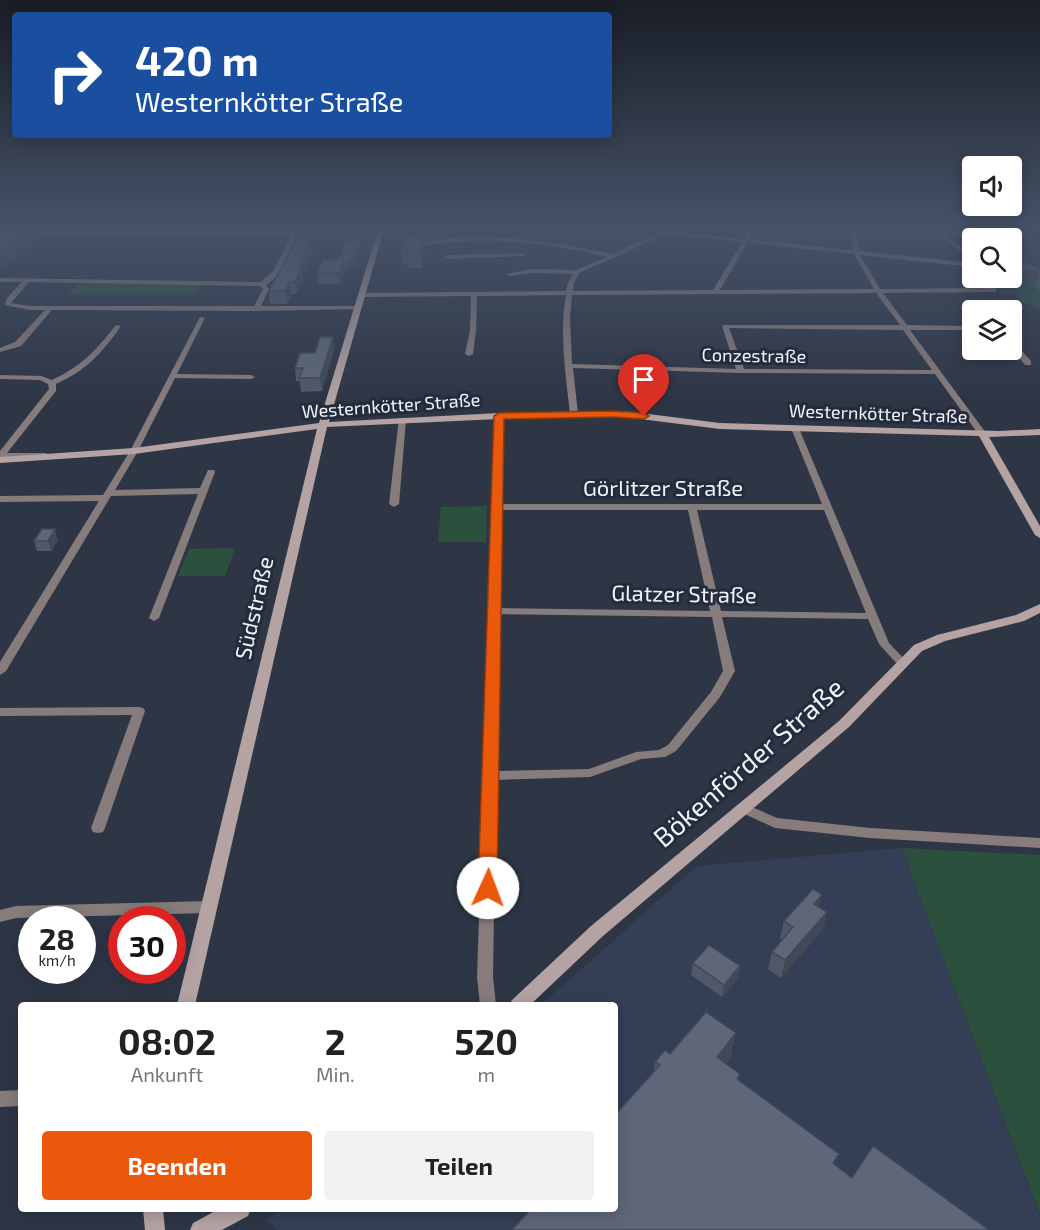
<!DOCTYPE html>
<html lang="de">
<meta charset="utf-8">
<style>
body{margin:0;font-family:"Exo 2",sans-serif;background:#f2f2f2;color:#222;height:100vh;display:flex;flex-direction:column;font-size:22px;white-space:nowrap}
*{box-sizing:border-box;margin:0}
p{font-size:20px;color:#767676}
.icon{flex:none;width:33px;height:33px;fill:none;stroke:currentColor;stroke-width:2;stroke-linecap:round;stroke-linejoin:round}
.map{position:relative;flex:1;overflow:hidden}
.sheet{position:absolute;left:18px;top:1002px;width:600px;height:210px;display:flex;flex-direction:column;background:#fff;border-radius:6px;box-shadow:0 3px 15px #0003}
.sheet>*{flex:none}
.hud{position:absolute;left:12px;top:12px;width:600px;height:126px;border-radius:6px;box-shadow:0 3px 15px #0003;background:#1a4fa0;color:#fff;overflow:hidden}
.buttons{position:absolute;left:962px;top:156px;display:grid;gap:12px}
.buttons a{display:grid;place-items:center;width:60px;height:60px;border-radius:6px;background:#fff;box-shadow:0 3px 15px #0003;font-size:30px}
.speed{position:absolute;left:18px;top:906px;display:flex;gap:12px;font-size:30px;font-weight:700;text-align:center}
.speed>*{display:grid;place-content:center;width:78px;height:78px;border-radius:50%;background:#fff;box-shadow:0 3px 15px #0003;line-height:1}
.speed small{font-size:15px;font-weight:400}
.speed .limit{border:9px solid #d22;background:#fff;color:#111}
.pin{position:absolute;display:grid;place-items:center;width:51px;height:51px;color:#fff;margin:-62px -26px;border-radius:50% 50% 50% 0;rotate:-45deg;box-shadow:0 0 6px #0007}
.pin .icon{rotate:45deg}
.me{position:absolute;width:66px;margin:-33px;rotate:2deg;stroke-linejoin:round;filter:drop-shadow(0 0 4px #0008)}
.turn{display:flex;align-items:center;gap:21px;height:126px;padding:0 24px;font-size:27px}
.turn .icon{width:78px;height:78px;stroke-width:2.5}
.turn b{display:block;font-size:42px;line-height:51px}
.eta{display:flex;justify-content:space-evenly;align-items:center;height:102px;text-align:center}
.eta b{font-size:36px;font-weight:700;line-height:42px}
.action{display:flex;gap:12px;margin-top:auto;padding:12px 24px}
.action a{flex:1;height:69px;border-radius:6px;background:#ea580c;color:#fff;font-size:24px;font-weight:700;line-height:69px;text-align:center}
.action a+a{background:#f2f2f2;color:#222}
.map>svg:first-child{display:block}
</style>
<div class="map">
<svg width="1040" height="1230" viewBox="0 0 1040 1230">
<rect width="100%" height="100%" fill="#2e3646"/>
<path fill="#343f55" d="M942 226H1021L1040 241V279H1017L1011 275V264H1019L1011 257V238L955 240Z
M902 848 1040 1217V1230H278L266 1220 282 1209H615V1005H541L697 866Z"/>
<path fill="#2b513e" d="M987 278 1040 279V310L1031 304H1024L1014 294H1003Z
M79 283H204L196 295H68Z
M487 506 486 542H438L441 507Z
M235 548 225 576H178L189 549Z
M902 848 1040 855V1215L919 894Z"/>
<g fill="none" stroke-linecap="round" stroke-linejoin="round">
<path fill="#877c7c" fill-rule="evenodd" d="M295 226H302L293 233 296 237C288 254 282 275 266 285L269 289 261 306H358L361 308 360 309 256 311 52 310 21 346 0 352V348L15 342 45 310H29L5 305 7 298 22 282H0V278L261 282 274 270 290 237 288 235H0V231L281 232 288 231ZM29 282 260 286 263 289 254 306H29L11 303Z
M661 226H667L668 231 744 239 751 226H757L749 239 853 250 849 226H855L859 251 972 263V267L860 255 880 289 989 288 980 278H986L996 289 997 290 994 292 883 293 907 325 967 326 972 329V335L965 330H910L986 433 982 435H979L935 374 741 373 573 368 578 414 574 416 570 414C566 375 559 334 566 295L477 296 476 330 473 354 469 356 465 354 470 330 471 296 362 297 359 295 362 293 566 291 568 283 573 274 532 273 509 276 506 274 532 269 576 270 607 257C540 241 481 236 414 247L411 245 440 239 464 237 513 238 562 244 612 254 663 231ZM667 234 742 242 713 290 573 291 574 283 579 273ZM747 243 854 254 874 289 720 290ZM876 293 900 325H723L722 326 736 369 572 364 570 318 572 295ZM729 328 903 330 932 370 744 369Z
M933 226H939L950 238 972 255V260L946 240Z
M525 253V255L523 256 447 259 444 257 447 255Z
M200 317 205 318 177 374 251 375 255 377 251 379 175 378 138 451 115 490 200 488 208 470H214L215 472 159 618 154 621 149 618 198 494 111 496 6 671 0 675V662L99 501 0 502V496L103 495 130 451Z
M116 325 121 326C102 353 87 370 56 384V391L7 453H46L50 456 49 458H0V451L49 389 48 384 40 380 0 379V375L41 376 52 380C82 366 96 350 116 325Z
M1011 342H1014L1031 361V365H1025L1011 348Z
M496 414H499L503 416 501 504H822L791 428 792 426H798L889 643 908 663 906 665H898L879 644 868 619 722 617 735 671 720 697 676 751 665 757 641 759 590 777 496 780 493 977 496 1005H480L477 977ZM501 510H688L710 611 499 608ZM697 510H824L866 613 721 611ZM499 614 712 617 723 671 711 692 668 745 659 750 636 752 589 769 496 771Z
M399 418H405L406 420 399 504 394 507 389 504Z
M139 707 143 708 145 711 105 828 103 832 98 833 93 832 91 828 132 715 0 716V708Z
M743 803 777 818 870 828 1040 838V848L870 838 775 828 738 811 737 808 738 805Z
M209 901 214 903 216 907 214 911 209 913 16 918 0 922V910L16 906Z
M21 1090V1106L0 1107V1091Z"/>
<path fill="#b4a3a2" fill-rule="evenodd" d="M379 226H385L329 422 499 413 624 411 720 423 999 431 1040 429V435L989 437 1040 526V538L1035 535 979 436 720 429 624 417 499 419 327 427 195 1005H177L317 429 134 454 0 463V457L134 448 319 423Z
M1040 604V613L1024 621 945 641 922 651 849 727 603 936 530 1005H509L512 1000 591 926 839 721 914 645 937 635 1016 615Z
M143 1209H163L165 1230H145Z
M219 1209H251L248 1216 222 1230H190L193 1223Z"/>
</g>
<path fill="#515968" d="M945 226H990L987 237 956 238Z
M362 231 358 241H361L362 249 355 265H351L349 269H345V271L340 284H319L317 273 338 260 345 243 344 237Z
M313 237 314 248 303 273V278L296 294H291L287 304H270L269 291Z
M426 248 422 268H408V265L402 264 401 249Z
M1011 259 1039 269 1040 268V290L1035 288 1037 278 1019 279 1011 274Z
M333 337 334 350 322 391 301 392 300 381H296L295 368 315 353Z
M58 540 51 551H37L34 541Z
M819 907 827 912 823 929 781 978 768 969 772 952 782 940 780 939 784 921Z
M693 963 740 966 738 978 722 997 691 975Z
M731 1057 726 1063 739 1080 835 1165 852 1178 989 1230H512L654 1071 655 1062Z"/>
<path fill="#424855" d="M31 226H34L38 239 1 273 0 254Z
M360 226H362V231L357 244 356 237Z
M425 233 426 248 422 268 421 253Z
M313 237 314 248 303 273V278L296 294 295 282 299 266Z
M361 241 362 249 355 265V257Z
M350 257 351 265 349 269V261Z
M344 260 345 271 340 284 339 273Z
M1039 270 1037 278 1019 279 1021 271Z
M289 282 291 294 287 304 285 291Z
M333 337 334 350 322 391 320 378Z
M55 529 58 540 51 551 48 541Z
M822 895 817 913 814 904Z
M827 912 823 929 781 978 785 960Z
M740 966 738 978 722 997 724 985Z
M736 1033 731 1057 712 1080 717 1057Z"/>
<path fill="#5e6779" stroke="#424855" stroke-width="1.5" d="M0 226H31L0 254Z
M348 226H360L356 237H344Z
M957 226H983L959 228Z
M425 233 421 253H407L408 249H401L405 236Z
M298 237H313L299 266H302L295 282H289L285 291H269Z
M346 241H361L355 257H350L349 261 338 260Z
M1011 259H1021L1040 270 1021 271 1011 265Z
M323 260H344L339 273H317Z
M320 337H333L320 378H299L303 368H295L300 353H315Z
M42 529H55L48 541H34Z
M813 889 822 895 814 904 827 912 785 960 772 952 793 927 784 921Z
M709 945 740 966 724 985 693 963Z
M706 1012 736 1033 717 1057 740 1074 737 1079 839 1154 833 1163 852 1178 873 1146 989 1230H512L531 1209H615V1115L660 1065 655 1062 665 1050 670 1054Z"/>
<linearGradient id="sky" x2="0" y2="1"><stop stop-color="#191e26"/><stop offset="0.57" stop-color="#465268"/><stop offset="1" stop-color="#465268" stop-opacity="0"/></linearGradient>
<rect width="1040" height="399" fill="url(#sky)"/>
<path fill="#ea580c" stroke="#983908" stroke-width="1.5" d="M612 411 644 413 649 416 644 419 612 417 504 419 497 888 494 893 488 895 481 893 478 888 494 416 499 413Z"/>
<g text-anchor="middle" stroke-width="6" stroke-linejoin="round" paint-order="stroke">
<g font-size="18" fill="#eef3fd" stroke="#242c3b">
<text transform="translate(754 356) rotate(1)" y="6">Conzestraße</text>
<text transform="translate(391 406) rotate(-4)" y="6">Westernkötter Straße</text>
<text transform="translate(878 414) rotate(2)" y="6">Westernkötter Straße</text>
</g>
<g font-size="22" fill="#eef3fd" stroke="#242c3b">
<text x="663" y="496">Görlitzer Straße</text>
<text transform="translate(684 594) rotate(1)" y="8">Glatzer Straße</text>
<text transform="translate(254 608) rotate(-77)" y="8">Südstraße</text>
</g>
<g font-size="27" fill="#eef3fd" stroke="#242c3b">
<text transform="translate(749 763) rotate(-41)" y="9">Bökenförder Straße</text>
</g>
</g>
</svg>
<div class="buttons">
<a><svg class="icon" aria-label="sound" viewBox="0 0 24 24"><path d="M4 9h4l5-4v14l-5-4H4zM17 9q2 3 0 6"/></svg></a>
<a><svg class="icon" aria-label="search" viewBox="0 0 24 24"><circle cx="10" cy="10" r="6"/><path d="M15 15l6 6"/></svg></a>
<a><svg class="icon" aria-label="layers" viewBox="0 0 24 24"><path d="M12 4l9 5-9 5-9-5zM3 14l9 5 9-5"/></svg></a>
</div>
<div class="speed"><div>28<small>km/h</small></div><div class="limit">30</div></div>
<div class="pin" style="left:644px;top:416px;background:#d93025"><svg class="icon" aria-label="arrive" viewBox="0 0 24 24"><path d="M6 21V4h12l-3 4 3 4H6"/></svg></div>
<svg class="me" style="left:488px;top:888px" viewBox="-20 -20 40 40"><circle r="19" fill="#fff"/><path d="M0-13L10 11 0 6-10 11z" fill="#ea580c"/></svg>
<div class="hud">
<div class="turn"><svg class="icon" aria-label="right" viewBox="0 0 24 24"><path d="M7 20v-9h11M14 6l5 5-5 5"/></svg><div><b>420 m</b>Westernkötter Straße</div></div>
</div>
<section class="sheet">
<div class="eta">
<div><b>08:02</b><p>Ankunft</p></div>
<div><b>2</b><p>Min.</p></div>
<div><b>520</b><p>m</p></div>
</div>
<div class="action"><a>Beenden</a><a>Teilen</a></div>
</section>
</div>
